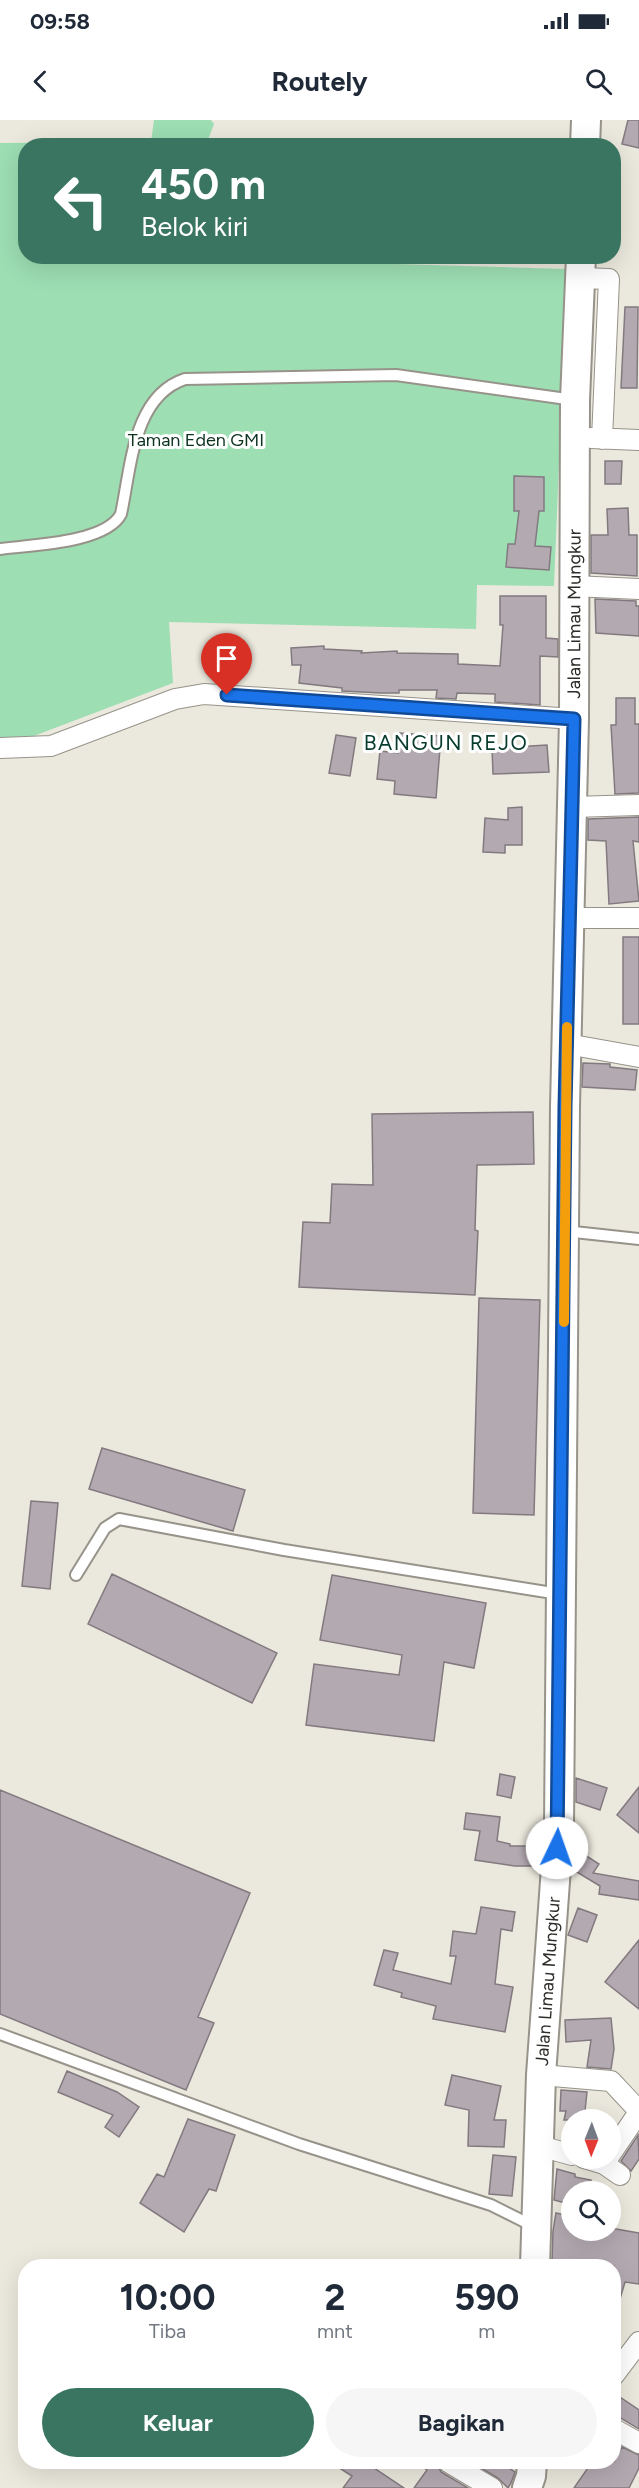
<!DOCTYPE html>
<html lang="id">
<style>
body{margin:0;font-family:Figtree,sans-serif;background:#f6f6f7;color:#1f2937;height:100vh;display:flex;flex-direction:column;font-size:22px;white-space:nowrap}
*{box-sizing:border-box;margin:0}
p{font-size:20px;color:#747a83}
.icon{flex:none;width:33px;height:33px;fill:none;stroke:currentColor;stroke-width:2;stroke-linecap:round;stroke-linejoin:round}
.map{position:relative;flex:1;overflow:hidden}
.sheet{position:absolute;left:18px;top:2139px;width:603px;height:210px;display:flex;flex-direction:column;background:#fff;border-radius:24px;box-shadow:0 6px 24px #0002}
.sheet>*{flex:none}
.guide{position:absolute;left:18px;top:18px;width:603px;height:126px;border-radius:24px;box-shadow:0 6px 24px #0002;background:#397560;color:#fff;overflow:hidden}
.needle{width:39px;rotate:181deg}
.tools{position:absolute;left:561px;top:1989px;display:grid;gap:12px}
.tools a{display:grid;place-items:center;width:60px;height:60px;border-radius:50%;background:#fff;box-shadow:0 6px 24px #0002;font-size:30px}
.pin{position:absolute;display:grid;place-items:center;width:51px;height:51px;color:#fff;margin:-62px -26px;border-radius:50% 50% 50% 0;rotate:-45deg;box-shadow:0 0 6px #0007}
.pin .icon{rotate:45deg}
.me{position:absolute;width:66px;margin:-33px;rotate:3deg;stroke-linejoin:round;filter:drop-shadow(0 0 4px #0008)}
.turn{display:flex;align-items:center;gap:21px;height:126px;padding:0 24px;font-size:27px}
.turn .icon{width:78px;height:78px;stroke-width:2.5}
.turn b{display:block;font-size:42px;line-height:51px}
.eta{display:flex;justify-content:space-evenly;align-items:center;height:102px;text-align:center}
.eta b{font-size:36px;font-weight:700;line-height:42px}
.primary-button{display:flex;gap:12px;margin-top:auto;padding:12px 24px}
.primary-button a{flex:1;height:69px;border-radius:36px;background:#397560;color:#fff;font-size:24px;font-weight:700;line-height:69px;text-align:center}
.primary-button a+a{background:#f6f6f7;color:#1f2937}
.status{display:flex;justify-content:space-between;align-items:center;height:42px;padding:0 30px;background:#fff;direction:ltr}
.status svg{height:16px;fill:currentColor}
header{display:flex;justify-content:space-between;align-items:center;height:78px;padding:0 24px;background:#fff;font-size:27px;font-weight:700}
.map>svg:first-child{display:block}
</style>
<div class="status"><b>09:58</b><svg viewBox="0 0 49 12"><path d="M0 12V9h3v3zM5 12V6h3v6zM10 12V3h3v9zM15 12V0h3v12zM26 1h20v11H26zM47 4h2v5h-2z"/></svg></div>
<header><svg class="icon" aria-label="back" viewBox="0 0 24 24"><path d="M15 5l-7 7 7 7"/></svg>Routely<svg class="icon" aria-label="search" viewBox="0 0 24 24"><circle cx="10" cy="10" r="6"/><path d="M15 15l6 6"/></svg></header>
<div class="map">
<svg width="639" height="2368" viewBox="0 0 639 2368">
<rect width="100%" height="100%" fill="#ebe8dd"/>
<path fill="#9ddeb3" d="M154 0H211L214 4 206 25 26 26V136L151 137 567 149 554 466 477 465 476 509 169 502 173 563 18 622 0 621V23L151 22Z"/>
<path fill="#b3a9b0" stroke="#837a80" stroke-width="1.5" d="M628 0H639V28L622 24Z
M625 187H638L637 268H621Z
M605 341H622L621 364H605Z
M514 356 544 357V391H539L535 426 551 427 549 450 506 447 508 424H515L519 391H514Z
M628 388 629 415H637V456L591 453V415H608L607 389Z
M500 476H546V518L558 519V537L540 536V585L495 582V574L457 573 456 579 436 578 437 570H399V573H381L342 571V568L299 563 301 545H292L291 528 324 526V529L362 531 361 533 397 531V533L458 534V544L500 546 503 505H500Z
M595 479 636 481V486H639V516L596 513Z
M616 578H635V604H639V673L615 674 611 605H616Z
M399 613 441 616 436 678 394 674 395 661 377 659 380 631 398 633Z
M336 615 356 618 350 656 329 653Z
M547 625 549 652 493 654 492 628Z
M522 687V725H505V733L483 732 485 698 508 700V688Z
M639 697V722L633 721 639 781 609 784 606 721 588 720V699Z
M623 817H639V904H623Z
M583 943 610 944V947L637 950 635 970 582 967Z
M533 992 534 1044 477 1045 475 1110 478 1111 475 1175 299 1167 303 1102 330 1103 332 1064 373 1065 372 994Z
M479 1178 540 1180 534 1395 473 1393Z
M102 1328 245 1370 233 1411 89 1369Z
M31 1381 58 1383 50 1469 22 1466Z
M112 1454 277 1533 252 1583 88 1504Z
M332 1455 486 1483 474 1548 444 1542 434 1621 306 1605 314 1544 399 1555 402 1535 320 1520Z
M500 1654 515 1657 511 1678 497 1675Z
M576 1658 607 1668 600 1690 576 1682Z
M639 1667V1713L617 1695Z
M0 1670 250 1773 198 1897 214 1903 186 1970 0 1894Z
M466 1693 500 1697 497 1721 510 1724V1726H540V1746H515L475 1740 480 1711 464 1709Z
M574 1728 599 1744 593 1753 639 1761V1780L599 1774 600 1766 572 1749Z
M481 1787 515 1792 512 1811 501 1809 495 1864 513 1867 505 1912 433 1899 436 1886 401 1877 402 1873 374 1865 384 1830 398 1833 393 1850 451 1864 456 1836H450L453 1811 476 1814Z
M578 1788 597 1795 587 1822 568 1815Z
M639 1820V1889L605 1862Z
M611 1898 614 1929 611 1949 587 1947 591 1920 566 1922 565 1900Z
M67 1951 117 1972 139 1987 119 2017 105 2007 113 1995 58 1972Z
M452 1955 501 1966 494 2000H506L504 2027 468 2026 469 1990 445 1985Z
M561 1970 587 1972 584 2000H564L566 1991H560Z
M188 1999 235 2015 216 2071 209 2069 184 2112 140 2083 157 2054 164 2057Z
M638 2015 639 2039 631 2051 621 2041Z
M493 2035 516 2037 512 2076 489 2074Z
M557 2049 575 2054V2057L591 2060 589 2072H572L569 2084 554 2080Z
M556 2093 572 2096V2110H610V2108L639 2113V2164L625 2162 617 2189H614V2146H573L552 2142 553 2111Z
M614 2273 639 2290V2309L614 2294Z
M622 2327 639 2335V2348L629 2368H574L592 2342H614Z
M330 2342H365L404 2368H343L352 2356Z
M415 2342H436L441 2352 468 2368H414L427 2350Z
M471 2342H500L515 2352 511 2363 508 2368 498 2358Z"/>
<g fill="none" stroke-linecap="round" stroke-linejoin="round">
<defs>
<path id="lane" d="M0 429C31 425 106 423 121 394 131 348 133 276 185 259L396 255 574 280
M565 1111 639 1119
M76 1455 105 1408 119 1399 284 1430 559 1474
M0 1914 299 2024 491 2085 533 2106"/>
<path id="street" d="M580 158 609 159 602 319
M591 318 639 320
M573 466 639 469
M0 628 51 626 175 579 204 574 574 599
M572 687 639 685
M569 798H639
M567 924 639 937
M541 1955 611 1961 639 1991
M540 2026 572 2035
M610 2035 639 1992
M584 2038 604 2044 620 2055
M614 2255 639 2222
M614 2309 639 2323
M448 2342 492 2368"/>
<g id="secondary">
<path d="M585 26 586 0"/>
<path id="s1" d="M535 2146 541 1955 559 1706 565 987 574 599 575 280 581 136"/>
<path d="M527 2368 531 2356 532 2342"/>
</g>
</defs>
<use href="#lane" stroke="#97938a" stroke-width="14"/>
<use href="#street" stroke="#97938a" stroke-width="22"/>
<use href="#secondary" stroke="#97938a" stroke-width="32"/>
<use href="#lane" stroke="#fff" stroke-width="10"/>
<use href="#street" stroke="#fff" stroke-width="20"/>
<use href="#secondary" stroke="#fff" stroke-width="28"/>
</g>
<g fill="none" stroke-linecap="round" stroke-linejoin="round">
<defs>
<path id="route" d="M227 575 574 599 565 987 557 1728"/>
</defs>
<use href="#route" stroke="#114b97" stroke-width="15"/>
<use href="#route" stroke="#1a73e8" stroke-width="10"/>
<path stroke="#f59e0b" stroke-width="10" d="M564 1202 567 907"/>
</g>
<g text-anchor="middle" stroke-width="6" stroke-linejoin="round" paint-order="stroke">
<g font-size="18" fill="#0d331e" stroke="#fff">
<text x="196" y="326">Taman Eden GMI</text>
</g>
<g font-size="18" fill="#2e2c28" stroke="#fff">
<text dy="6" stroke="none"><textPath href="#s1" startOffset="1653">Jalan Limau Mungkur</textPath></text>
<text dy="6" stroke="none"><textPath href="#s1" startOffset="285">Jalan Limau Mungkur</textPath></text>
</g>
<g font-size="21" letter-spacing="1.5" fill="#073c2d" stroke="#fff">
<text x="446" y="630">BANGUN REJO</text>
</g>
</g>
</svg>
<div class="tools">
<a><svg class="needle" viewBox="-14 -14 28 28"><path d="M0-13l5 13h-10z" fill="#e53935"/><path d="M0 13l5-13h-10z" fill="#747a83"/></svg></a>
<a><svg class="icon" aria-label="search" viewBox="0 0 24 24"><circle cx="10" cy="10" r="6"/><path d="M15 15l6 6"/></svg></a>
</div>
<div class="pin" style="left:227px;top:575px;background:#d93025"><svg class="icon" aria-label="arrive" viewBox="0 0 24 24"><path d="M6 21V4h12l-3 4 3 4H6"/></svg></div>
<svg class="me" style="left:557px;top:1728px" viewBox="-20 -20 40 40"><circle r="19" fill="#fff"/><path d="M0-13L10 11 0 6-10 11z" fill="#1a73e8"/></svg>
<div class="guide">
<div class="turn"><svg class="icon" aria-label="left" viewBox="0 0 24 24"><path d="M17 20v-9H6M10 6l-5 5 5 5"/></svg><div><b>450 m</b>Belok kiri</div></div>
</div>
<section class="sheet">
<div class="eta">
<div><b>10:00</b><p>Tiba</p></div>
<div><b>2</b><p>mnt</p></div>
<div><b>590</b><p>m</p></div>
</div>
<div class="primary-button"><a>Keluar</a><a>Bagikan</a></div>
</section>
</div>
